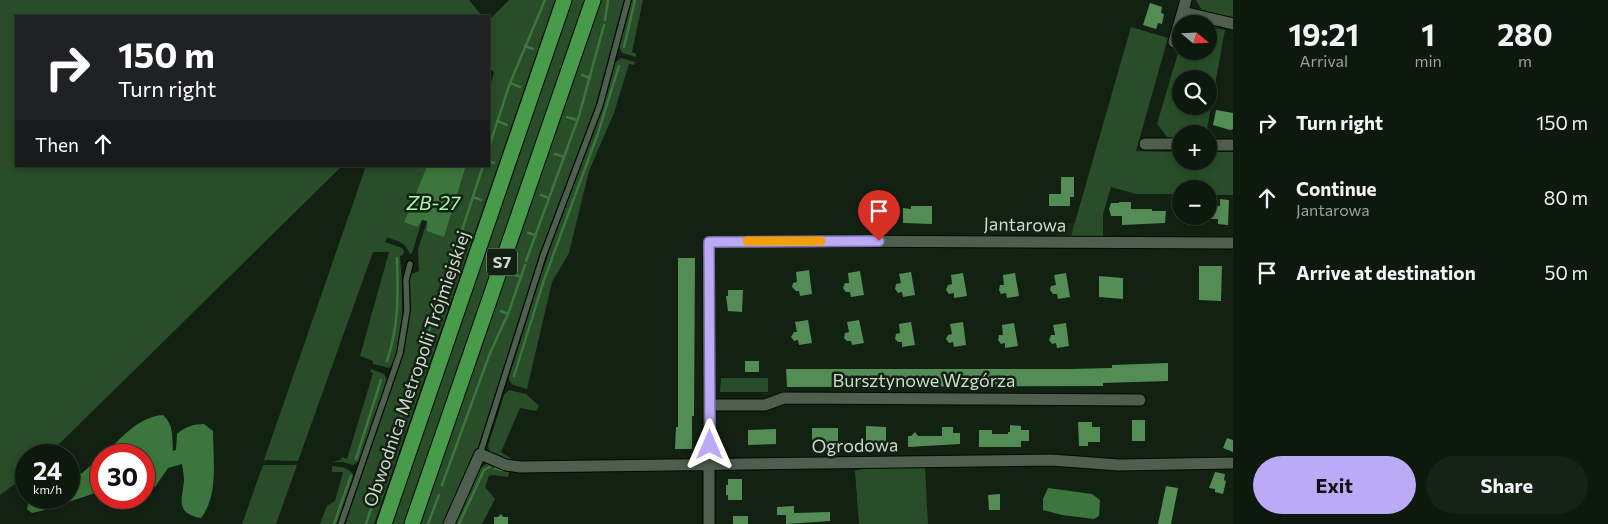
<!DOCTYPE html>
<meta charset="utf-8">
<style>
body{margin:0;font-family:Commissioner,sans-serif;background:#172217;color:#f1f3f6;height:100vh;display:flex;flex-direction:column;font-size:19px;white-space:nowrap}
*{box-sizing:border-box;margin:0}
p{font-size:16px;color:#9ba09e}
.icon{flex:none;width:28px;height:28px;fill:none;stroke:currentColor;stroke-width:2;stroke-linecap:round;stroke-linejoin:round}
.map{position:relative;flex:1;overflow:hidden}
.drawer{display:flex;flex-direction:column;background:#0e190e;width:375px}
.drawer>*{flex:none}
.guide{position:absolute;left:15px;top:15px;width:475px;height:152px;border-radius:0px;box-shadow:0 2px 8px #0003,0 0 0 1px #2e382e;background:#202124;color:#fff;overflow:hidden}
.needle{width:32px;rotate:109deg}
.tools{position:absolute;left:1172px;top:15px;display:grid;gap:10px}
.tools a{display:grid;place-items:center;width:45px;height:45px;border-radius:50%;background:#0e190e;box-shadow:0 2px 8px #0003,0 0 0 1px #2e382e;font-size:25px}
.speed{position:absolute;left:15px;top:444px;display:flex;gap:10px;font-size:25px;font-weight:700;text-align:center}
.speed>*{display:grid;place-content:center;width:65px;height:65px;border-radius:50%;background:#0e190e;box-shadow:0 2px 8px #0003,0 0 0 1px #2e382e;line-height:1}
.speed small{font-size:12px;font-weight:400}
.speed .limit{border:8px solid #d22;background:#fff;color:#111}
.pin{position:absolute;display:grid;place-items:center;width:42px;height:42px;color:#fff;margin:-51px -21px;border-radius:50% 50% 50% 0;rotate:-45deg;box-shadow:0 0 5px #0007}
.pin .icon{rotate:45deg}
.me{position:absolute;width:55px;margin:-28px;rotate:0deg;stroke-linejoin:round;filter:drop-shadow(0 0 4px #0008)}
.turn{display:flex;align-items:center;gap:18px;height:105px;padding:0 20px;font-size:22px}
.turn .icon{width:65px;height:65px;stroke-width:2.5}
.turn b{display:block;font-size:35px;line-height:42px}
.then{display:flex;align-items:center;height:48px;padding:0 20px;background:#0003;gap:10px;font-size:19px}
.eta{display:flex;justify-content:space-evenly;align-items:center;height:85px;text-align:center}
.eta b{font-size:30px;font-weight:700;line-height:35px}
.primary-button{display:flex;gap:10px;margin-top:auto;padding:10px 20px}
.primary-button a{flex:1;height:58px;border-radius:30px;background:#bbaaf6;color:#111;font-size:20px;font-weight:700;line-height:58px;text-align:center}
.primary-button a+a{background:#172217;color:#f1f3f6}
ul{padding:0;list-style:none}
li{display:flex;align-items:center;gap:15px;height:75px;padding:0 20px}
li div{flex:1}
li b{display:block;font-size:19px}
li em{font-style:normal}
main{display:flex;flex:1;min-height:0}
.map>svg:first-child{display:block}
</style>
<main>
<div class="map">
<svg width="1233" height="524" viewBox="0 0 1233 524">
<rect width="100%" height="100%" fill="#132113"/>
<path fill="#192c19" d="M1058 223H1075L1071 236H1057Z"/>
<path fill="#284d28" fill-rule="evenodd" d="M0 0H469L482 16H16V166H342L48 455H26V476L0 495Z
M509 0H555L374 524H345L400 364 408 325 409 279 412 274 419 271 418 249 427 222 444 236 466 166H489V90L494 72 489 68V20Z
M570 0H586L405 524H389Z
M601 0H624L595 108 542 248 485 430 476 456 445 524H420Z
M632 0H643L632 52 636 54V57L622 53 619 47Z
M1196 0H1233V17L1203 12Z
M1131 27 1168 38 1136 151 1181 152V161H1209V152H1233V195H1209V189H1181V194H1136L1111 187 1103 214V237L1071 236Z
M1209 27 1225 30 1206 134H1181V138H1168L1157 124 1181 43V51H1209ZM1181 79H1209V106H1181Z
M621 58 635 62 634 65 629 64 614 113 589 171 569 253 552 282 527 389 513 385 510 382 509 377C526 324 541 272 560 221 579 168 602 117 615 63Z
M366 166H427L404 222 422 220 412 253 410 254C405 242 399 242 387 237L385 242 402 248 404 251 403 255 400 256C402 278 407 354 389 368L373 364V361L360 356 389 252H373L298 461 264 460Z
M371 369 384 374 387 380 359 461 353 465 342 462H332L341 460 342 457 347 459 373 373 370 372Z
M721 378H768V392H720Z
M509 390 526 394 539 406 536 411 520 408 501 452 512 459 511 463 490 452 488 446 504 395Z
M487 463 510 468 508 477 492 475 489 476 485 487 495 499 482 524H453L478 470Z
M263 465H297L276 524H242Z
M332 466C340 467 348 467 353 474V478L337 524H320L327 506 335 501 343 472H332Z
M871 467H925L928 524H859L855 471Z"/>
<path fill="#3c753d" d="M427 166H466L444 237 427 231V221L422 220 417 227 404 222Z
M163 415C174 425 172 437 173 451L176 450 177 434C185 427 193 424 204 424L213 431C213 458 219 495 201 518 175 513 182 500 184 481 184 475 183 470 182 464L168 468 155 487H144V455H104C121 438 138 417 163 415Z
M101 457V491L45 510 32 513 27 509 29 501 34 498H69V478L82 473Z
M1048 488 1092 494 1100 500 1099 516 1094 519 1062 515 1043 510V499Z"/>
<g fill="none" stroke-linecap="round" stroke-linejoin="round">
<path stroke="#3c753d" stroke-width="2.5" d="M605 20 608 0
M525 46 533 49
M624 47 635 0
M582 75 590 78
M510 83 520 87
M567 117 577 120
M497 121 507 125
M489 147 510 83 545 0
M555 154 564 157
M489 161 494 163
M541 195 549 198
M473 197 481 200
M528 233 536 235
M460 236 468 239
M526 261 579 116 604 25
M447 274 455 277
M513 274 521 277
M501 311 508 314
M435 312 442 314
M387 361C399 325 398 296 397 258
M514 376 544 280 598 133 619 66
M356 459 381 380
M495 468 503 470
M442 485 490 353 508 314 525 265
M334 524 351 476
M366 524 483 166
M428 524 439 495
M459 524 484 470 490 467"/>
</g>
<path fill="#538c54" d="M1150 3 1162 7 1161 13 1164 14 1162 24 1158 23 1156 29 1143 25Z
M1216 110 1233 113V129L1230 130 1213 125Z
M1061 177H1074V197H1070V206H1049V194H1061Z
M1220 199 1229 200 1228 225 1218 224V219H1209V205L1220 206Z
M1119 202H1131V209H1152V211H1166L1165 223 1122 225V216H1111L1109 209 1111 203H1119Z
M911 206H932V224L903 223V208L911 209Z
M678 258H695L694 416H692V449H675L676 427H678Z
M1199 266H1222L1221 301 1199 300Z
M809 270 812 294 800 296 799 291H796L792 287 793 283 797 282 796 272Z
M860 271 864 295 851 297 850 292H846L843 288 845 283H849L848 273Z
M911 272 915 295 903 297 902 292 898 293 895 289 896 284 901 283 899 274Z
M963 273 967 296 954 298V293L949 294 946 290 948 285 952 284 951 275Z
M1015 273 1019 296 1007 298 1006 293 1001 294 999 290 1000 285H1004L1003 275Z
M1066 273 1070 297 1058 299 1057 294H1053L1050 290 1051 286 1056 285 1054 275Z
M1099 276 1123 278V299L1099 297Z
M728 290H743L742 312 728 311 726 296H728Z
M808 320 812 343 799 345 798 340 794 341 791 337 794 332H797L795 322Z
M859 320 864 343 852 345 851 341H847L844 338 845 333 849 332 847 322Z
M911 322 915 345 902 347V342H898L895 339 896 334 900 333 899 324Z
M963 322 966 345 954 347 953 342 949 343 946 339 948 335 952 334 950 324Z
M1014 323 1018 346 1005 348V343L1001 344 998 340 999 335H1003L1002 325Z
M1066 323 1069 346 1057 348 1056 343 1052 344 1049 340 1051 335H1055L1053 325Z
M745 361H759V372H745Z
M1168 363V381L1103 383V386L787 387 786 369H1070L1112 368V365Z
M1132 420H1145V441H1132Z
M1078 422H1092V427H1100V442H1088V446H1079Z
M1010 425 1021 426V430H1029V441H1021V447H979V430H992V434H1008V432H1010Z
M866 426 886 427V443H866Z
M942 427H953V433H960V444L908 447V436H911L915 432 918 436H942Z
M812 428H838V443H822V440H812Z
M776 429V444L748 445V430Z
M1227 438 1233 440V452L1223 448Z
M1215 472 1225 474 1224 480 1226 481 1223 494 1215 492V489L1209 488Z
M728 479H742V500H728V495H726V485H728Z
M1166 486 1178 488 1171 524H1158Z
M1000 494V510H989L988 495Z
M794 506V513L830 512V521L786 524V515H777V507Z
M501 514 503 517H508V524H494V517H498Z
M733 516H748V524H733Z"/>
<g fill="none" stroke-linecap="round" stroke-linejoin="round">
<defs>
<path id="lane" d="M709 259V242L816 241
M480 454 543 256 600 105 628 0
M341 524 400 353 407 310 406 280 410 264"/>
<path id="street" d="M1183 12 1233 24
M1174 42 1186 0
M1145 144H1181
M1209 145H1233
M816 241 1233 243
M709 405H765L784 398 1140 400
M449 524 480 454 506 465 520 467 1051 460 1119 465 1233 463
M709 524V259"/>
<path id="highway" d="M384 524 564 0
M412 524 593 0"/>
</defs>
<use href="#lane" stroke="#020a02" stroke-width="8"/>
<use href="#street" stroke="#020a02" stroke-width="13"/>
<use href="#highway" stroke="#020a02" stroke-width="17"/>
<use href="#lane" stroke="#4f5f4f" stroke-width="5.5"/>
<use href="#street" stroke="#4f5f4f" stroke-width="11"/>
<use href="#highway" stroke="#499b4c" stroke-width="15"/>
</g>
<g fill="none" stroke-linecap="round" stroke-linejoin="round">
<defs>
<path id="route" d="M710 445 709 242 879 241"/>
</defs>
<use href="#route" stroke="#7a6ea0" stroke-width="12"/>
<use href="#route" stroke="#bbaaf6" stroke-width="9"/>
<path stroke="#f59e0b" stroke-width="9" d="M747 241H821"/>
</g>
<g text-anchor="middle" stroke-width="5" stroke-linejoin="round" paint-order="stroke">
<rect fill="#132113" stroke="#97a297" stroke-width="1" x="487" y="248.5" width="30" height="27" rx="4"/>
<g font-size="16" font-weight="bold" fill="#d0d9cf">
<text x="502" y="268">S7</text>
</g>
<g font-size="18" fill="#d0d9cf" stroke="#132113">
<text transform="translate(1025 225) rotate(1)" y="6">Jantarowa</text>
<text transform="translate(417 369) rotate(-71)" y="6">Obwodnica Metropolii Trójmiejskiej</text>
<text x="924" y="387">Bursztynowe Wzgórza</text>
<text transform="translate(855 446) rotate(-1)" y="6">Ogrodowa</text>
</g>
<g font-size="19" font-style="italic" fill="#a8f8a8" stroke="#132113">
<text x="433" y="210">ZB-27</text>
</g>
</g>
</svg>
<div class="tools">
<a><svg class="needle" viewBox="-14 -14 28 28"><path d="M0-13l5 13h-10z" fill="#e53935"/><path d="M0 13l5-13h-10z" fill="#9ba09e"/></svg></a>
<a><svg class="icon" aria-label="search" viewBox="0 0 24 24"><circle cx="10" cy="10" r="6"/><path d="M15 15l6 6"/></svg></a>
<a>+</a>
<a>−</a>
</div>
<div class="speed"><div>24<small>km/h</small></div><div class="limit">30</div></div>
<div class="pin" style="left:879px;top:241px;background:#d93025"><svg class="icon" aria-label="arrive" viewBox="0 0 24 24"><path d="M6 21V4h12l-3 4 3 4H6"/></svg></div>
<svg class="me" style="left:710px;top:445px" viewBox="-20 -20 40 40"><path d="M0-17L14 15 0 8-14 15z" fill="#bbaaf6" stroke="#fff" stroke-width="4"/></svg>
<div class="guide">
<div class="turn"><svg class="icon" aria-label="right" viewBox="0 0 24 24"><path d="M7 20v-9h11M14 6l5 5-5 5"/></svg><div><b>150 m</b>Turn right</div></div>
<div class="then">Then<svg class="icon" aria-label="ahead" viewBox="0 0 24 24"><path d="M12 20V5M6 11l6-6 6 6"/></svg></div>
</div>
</div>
<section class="drawer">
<div class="eta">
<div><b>19:21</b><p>Arrival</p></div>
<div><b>1</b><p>min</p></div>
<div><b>280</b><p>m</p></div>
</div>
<ul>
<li><svg class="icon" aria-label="right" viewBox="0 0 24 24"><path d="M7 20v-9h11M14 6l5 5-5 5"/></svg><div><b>Turn right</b></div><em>150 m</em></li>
<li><svg class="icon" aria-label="ahead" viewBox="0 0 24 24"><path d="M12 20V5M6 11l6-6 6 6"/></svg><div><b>Continue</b><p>Jantarowa</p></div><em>80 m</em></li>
<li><svg class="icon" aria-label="arrive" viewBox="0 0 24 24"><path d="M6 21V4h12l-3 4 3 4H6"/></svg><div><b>Arrive at destination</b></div><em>50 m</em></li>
</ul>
<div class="primary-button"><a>Exit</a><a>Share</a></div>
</section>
</main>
